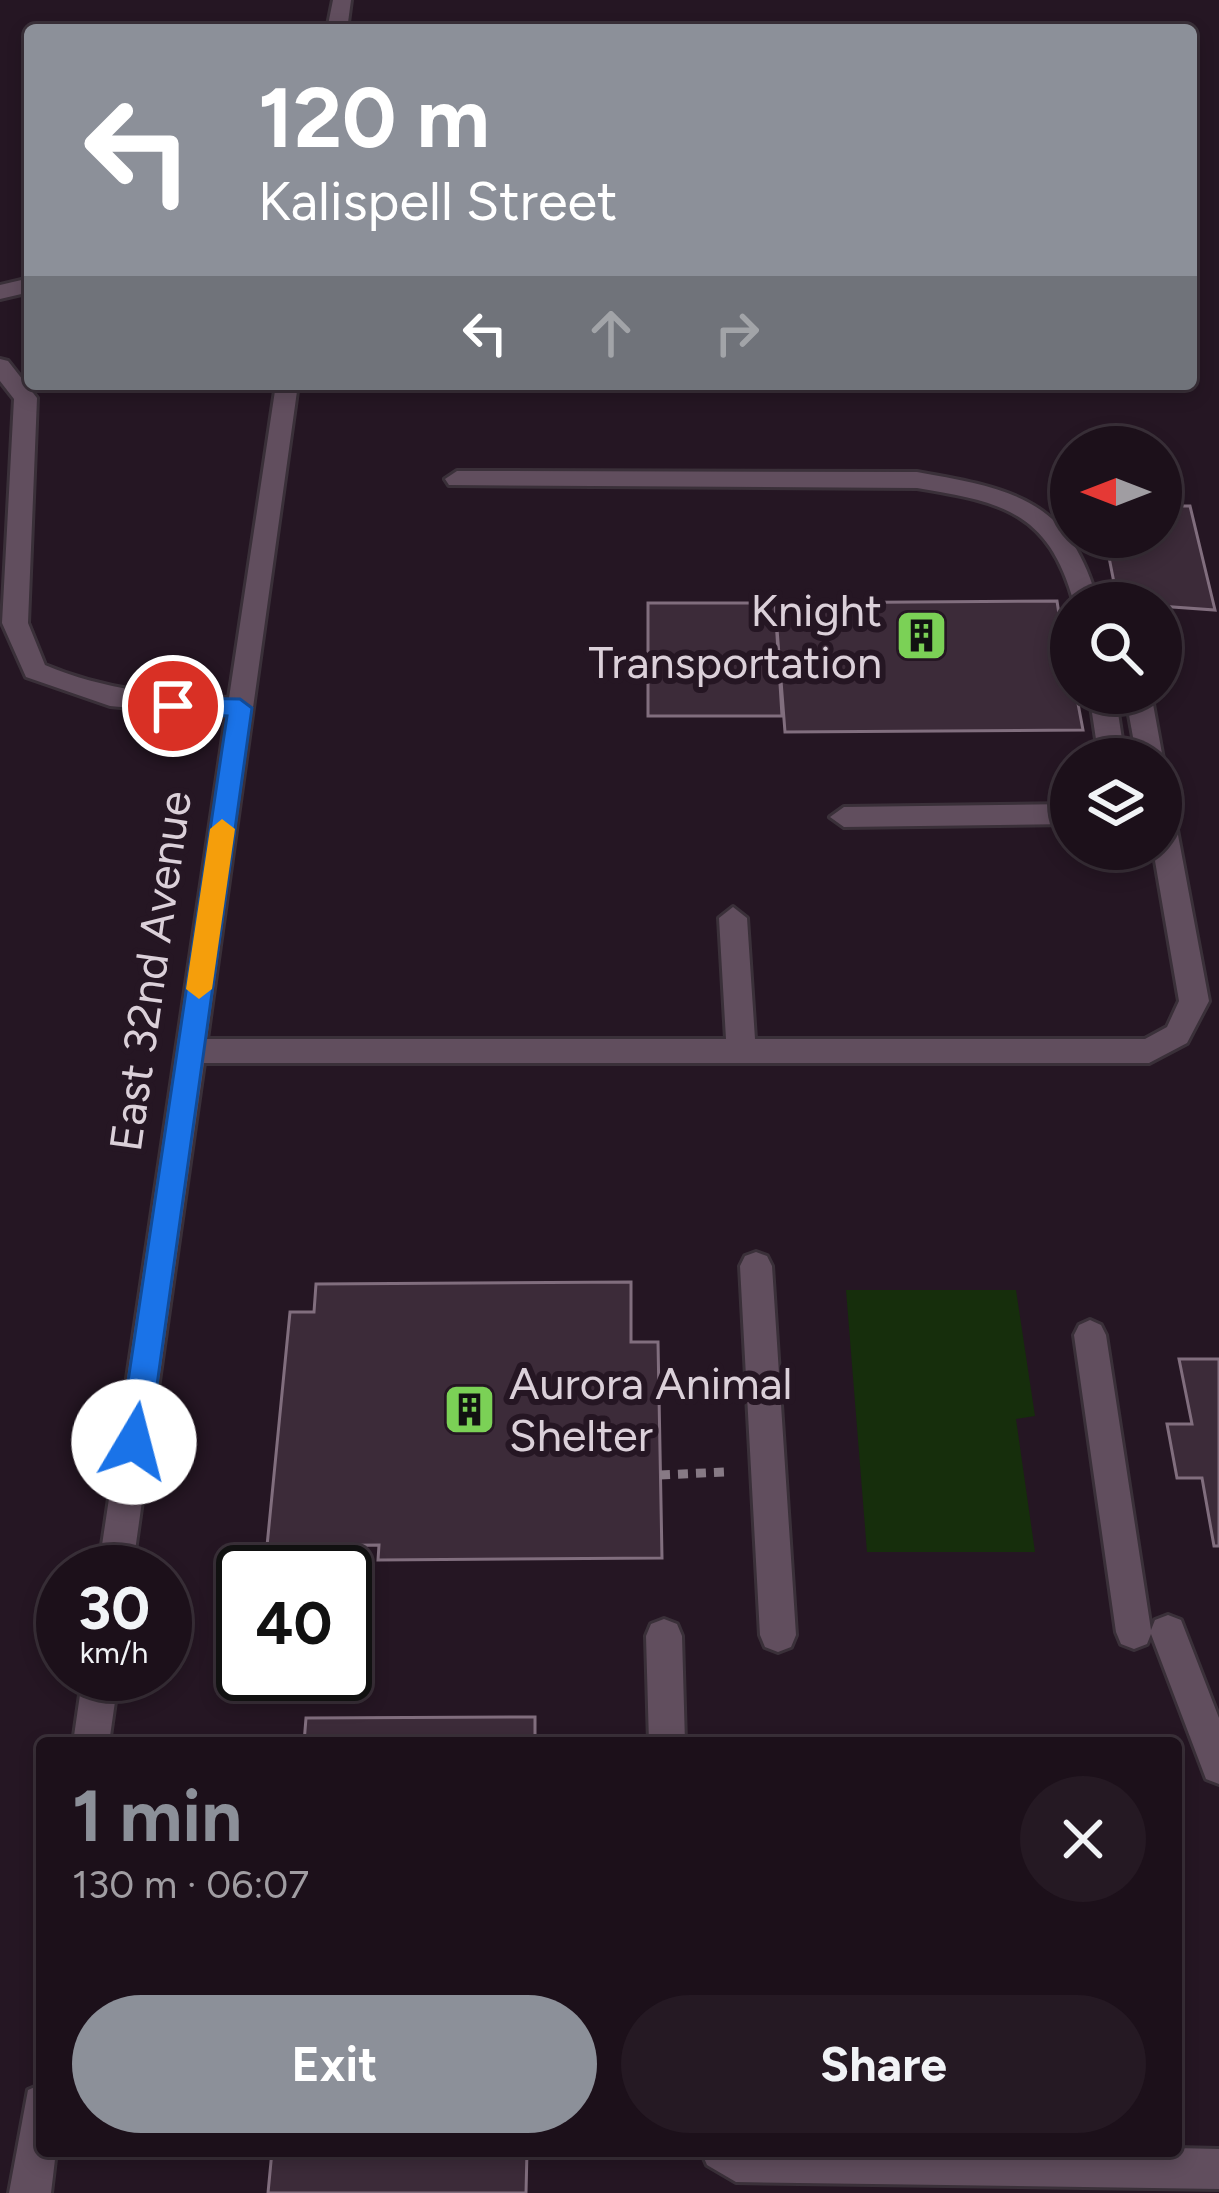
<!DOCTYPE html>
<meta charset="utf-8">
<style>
body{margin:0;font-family:Figtree,sans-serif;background:#251923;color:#f1f3f6;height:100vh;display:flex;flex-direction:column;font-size:45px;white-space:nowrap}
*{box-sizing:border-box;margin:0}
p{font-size:39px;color:#a09da2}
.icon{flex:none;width:66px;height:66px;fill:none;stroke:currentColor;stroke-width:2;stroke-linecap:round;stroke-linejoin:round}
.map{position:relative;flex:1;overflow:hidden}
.sheet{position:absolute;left:36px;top:1737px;width:1146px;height:420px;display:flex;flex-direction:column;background:#1c101a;border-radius:12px;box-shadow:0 6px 18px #0003,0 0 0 3px #3a3039}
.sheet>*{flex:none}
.hud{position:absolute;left:24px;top:24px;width:1173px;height:366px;border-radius:12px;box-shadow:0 6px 18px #0003,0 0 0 3px #3a3039;background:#8c9099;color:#fff;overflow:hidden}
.needle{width:78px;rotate:270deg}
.fabs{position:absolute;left:1050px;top:426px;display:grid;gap:24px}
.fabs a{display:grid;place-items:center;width:132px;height:132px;border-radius:50%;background:#1c101a;box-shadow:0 6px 18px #0003,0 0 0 3px #3a3039;font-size:60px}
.speed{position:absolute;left:36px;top:1545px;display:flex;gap:24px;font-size:60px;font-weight:700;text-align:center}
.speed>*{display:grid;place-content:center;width:156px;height:156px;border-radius:50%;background:#1c101a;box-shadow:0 6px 18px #0003,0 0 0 3px #3a3039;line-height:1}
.speed small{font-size:30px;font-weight:400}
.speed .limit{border:6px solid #111;border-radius:18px;background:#fff;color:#111}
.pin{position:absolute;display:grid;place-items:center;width:102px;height:102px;color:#fff;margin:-51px;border:6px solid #fff;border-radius:50%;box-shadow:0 3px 12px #0007}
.me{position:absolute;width:132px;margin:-66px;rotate:8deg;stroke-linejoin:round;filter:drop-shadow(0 0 9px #0008)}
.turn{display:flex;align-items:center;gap:42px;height:252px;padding:0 36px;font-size:54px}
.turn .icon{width:156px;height:156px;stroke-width:2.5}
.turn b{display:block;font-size:84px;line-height:102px}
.lanes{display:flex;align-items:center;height:114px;padding:0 36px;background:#0003;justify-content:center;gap:60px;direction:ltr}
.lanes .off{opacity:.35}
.round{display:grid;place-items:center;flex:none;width:126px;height:126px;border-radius:63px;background:#251923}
.overview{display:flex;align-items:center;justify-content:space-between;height:204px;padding:0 36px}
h1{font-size:72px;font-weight:700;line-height:90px;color:#8c9099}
.primary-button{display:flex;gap:24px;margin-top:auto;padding:24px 36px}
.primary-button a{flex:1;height:138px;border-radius:72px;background:#8c9099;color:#fff;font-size:48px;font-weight:700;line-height:138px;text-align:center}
.primary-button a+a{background:#251923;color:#f1f3f6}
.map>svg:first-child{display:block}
</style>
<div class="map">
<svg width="1219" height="2193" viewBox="0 0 1219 2193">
<rect width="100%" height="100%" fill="#251623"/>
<path fill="#162e0c" d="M846 1290H1016L1035 1416 1016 1419 1035 1552H867Z"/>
<path fill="#3c2b39" stroke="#816e7e" stroke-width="3" d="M1161 506H1190L1215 610 1118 603 1105 537H1161Z
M1057 601 1071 693H1076L1083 730 785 732 775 603Z
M648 603H775L782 716H648Z
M631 1282V1342H658L662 1558 378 1560 379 1545 267 1546 290 1312H314L316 1284Z
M1179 1359H1219V1546H1214L1202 1478H1177L1167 1424H1192Z
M535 1717V1743H304L306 1718Z
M272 2151H527L526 2193H268Z"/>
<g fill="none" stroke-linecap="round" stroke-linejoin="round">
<defs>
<path id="minor" d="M333 0H351L347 30H327Z
M30 278V292L0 299V285Z
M0 359 8 361 37 398 28 623 45 665C104 690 165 696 229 698L276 384H298L207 1039H726L719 918 733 907 747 918 755 1039H1145L1167 1027 1179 1001 1153 849H1161V809L1175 819 1209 1001 1187 1043 1149 1063H204L132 1572H98L226 717 110 706 26 677 2 623 14 399 0 381Z
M457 471 917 472C1014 489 1070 500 1098 603H1074C1049 512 1003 502 917 488L449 485 445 479Z
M1089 693H1115L1125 759H1099Z
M1125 693H1151L1163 759 1161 763V759H1137Z
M1071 804V824L844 827 830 817 844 807Z
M756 1252 767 1256 772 1266 796 1635 791 1647 778 1652 765 1647 760 1635 740 1266 745 1256Z
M1090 1320 1101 1325 1106 1335 1151 1630 1155 1620 1168 1615 1181 1620 1219 1718V1784L1206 1779 1151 1634 1147 1644 1134 1649 1121 1644 1116 1632 1074 1335 1079 1325Z
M664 1619 677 1624 682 1636 685 1743H649L646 1636 651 1624Z
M83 1674H119L109 1743H73Z
M42 2084V2151H56L51 2193H9L28 2090Z
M1176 2148 1219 2149V2189L736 2182 707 2165 701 2151Z"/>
</defs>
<use href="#minor" stroke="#3a3039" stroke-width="6"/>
<path stroke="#877a85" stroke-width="9" stroke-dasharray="10 8" stroke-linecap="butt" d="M660 1475 725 1472"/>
<use href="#minor" fill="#614e5e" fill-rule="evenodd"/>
</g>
<path fill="#1a73e8" stroke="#114b97" stroke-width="3" d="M173 698 240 699 252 708 149 1442 145 1451 134 1456 123 1451 119 1442 227 716 165 713V700Z"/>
<path fill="#f59e0b" d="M222 819 235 829 212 989 199 999 186 989 210 829Z"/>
<defs>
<symbol id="building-square" viewBox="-11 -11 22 22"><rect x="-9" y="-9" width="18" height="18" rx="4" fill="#7bd156" stroke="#251623"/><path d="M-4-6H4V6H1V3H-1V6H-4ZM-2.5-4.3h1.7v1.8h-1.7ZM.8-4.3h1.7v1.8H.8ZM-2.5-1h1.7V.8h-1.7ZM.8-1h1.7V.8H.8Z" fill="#111"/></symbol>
</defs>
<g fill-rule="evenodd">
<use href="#building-square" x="892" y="606" width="59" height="59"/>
<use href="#building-square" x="440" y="1380" width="59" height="59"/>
</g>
<g text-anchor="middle" stroke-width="12" stroke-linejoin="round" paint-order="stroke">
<g font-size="45" fill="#dbd0d9" stroke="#251623" text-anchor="end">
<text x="882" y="626">Knight<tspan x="882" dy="52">Transportation</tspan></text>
<text x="509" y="1399" text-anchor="start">Aurora Animal<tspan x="509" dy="52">Shelter</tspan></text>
</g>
<g font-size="45" fill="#dbd0d9" stroke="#251623">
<text transform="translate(150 971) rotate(-82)" y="16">East 32nd Avenue</text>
</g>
</g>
</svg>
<div class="fabs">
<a><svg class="needle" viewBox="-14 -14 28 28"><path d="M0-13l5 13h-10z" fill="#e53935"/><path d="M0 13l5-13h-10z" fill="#a09da2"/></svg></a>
<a><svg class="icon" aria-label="search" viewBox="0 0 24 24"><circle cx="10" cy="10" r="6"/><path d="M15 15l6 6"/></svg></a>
<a><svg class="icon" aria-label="layers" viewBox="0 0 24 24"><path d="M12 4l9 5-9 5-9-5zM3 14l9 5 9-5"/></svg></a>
</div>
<div class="speed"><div>30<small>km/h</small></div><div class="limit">40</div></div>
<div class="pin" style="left:173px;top:706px;background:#d93025"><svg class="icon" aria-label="arrive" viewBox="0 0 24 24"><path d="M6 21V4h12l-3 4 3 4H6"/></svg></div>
<svg class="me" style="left:134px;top:1442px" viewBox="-20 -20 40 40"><circle r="19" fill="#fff"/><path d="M0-13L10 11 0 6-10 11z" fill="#1a73e8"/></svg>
<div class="hud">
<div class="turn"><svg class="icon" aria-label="left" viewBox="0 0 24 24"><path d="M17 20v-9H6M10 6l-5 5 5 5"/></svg><div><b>120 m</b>Kalispell Street</div></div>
<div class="lanes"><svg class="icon" aria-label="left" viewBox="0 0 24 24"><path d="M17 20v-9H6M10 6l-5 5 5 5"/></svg><svg class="icon off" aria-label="ahead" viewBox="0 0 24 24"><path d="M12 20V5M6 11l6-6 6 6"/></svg><svg class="icon off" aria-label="right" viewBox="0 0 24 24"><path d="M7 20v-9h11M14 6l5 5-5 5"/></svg></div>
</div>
<section class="sheet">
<div class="overview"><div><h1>1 min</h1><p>130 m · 06:07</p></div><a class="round"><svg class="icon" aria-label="close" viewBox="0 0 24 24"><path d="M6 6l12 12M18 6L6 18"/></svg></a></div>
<div class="primary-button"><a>Exit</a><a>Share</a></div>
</section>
</div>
